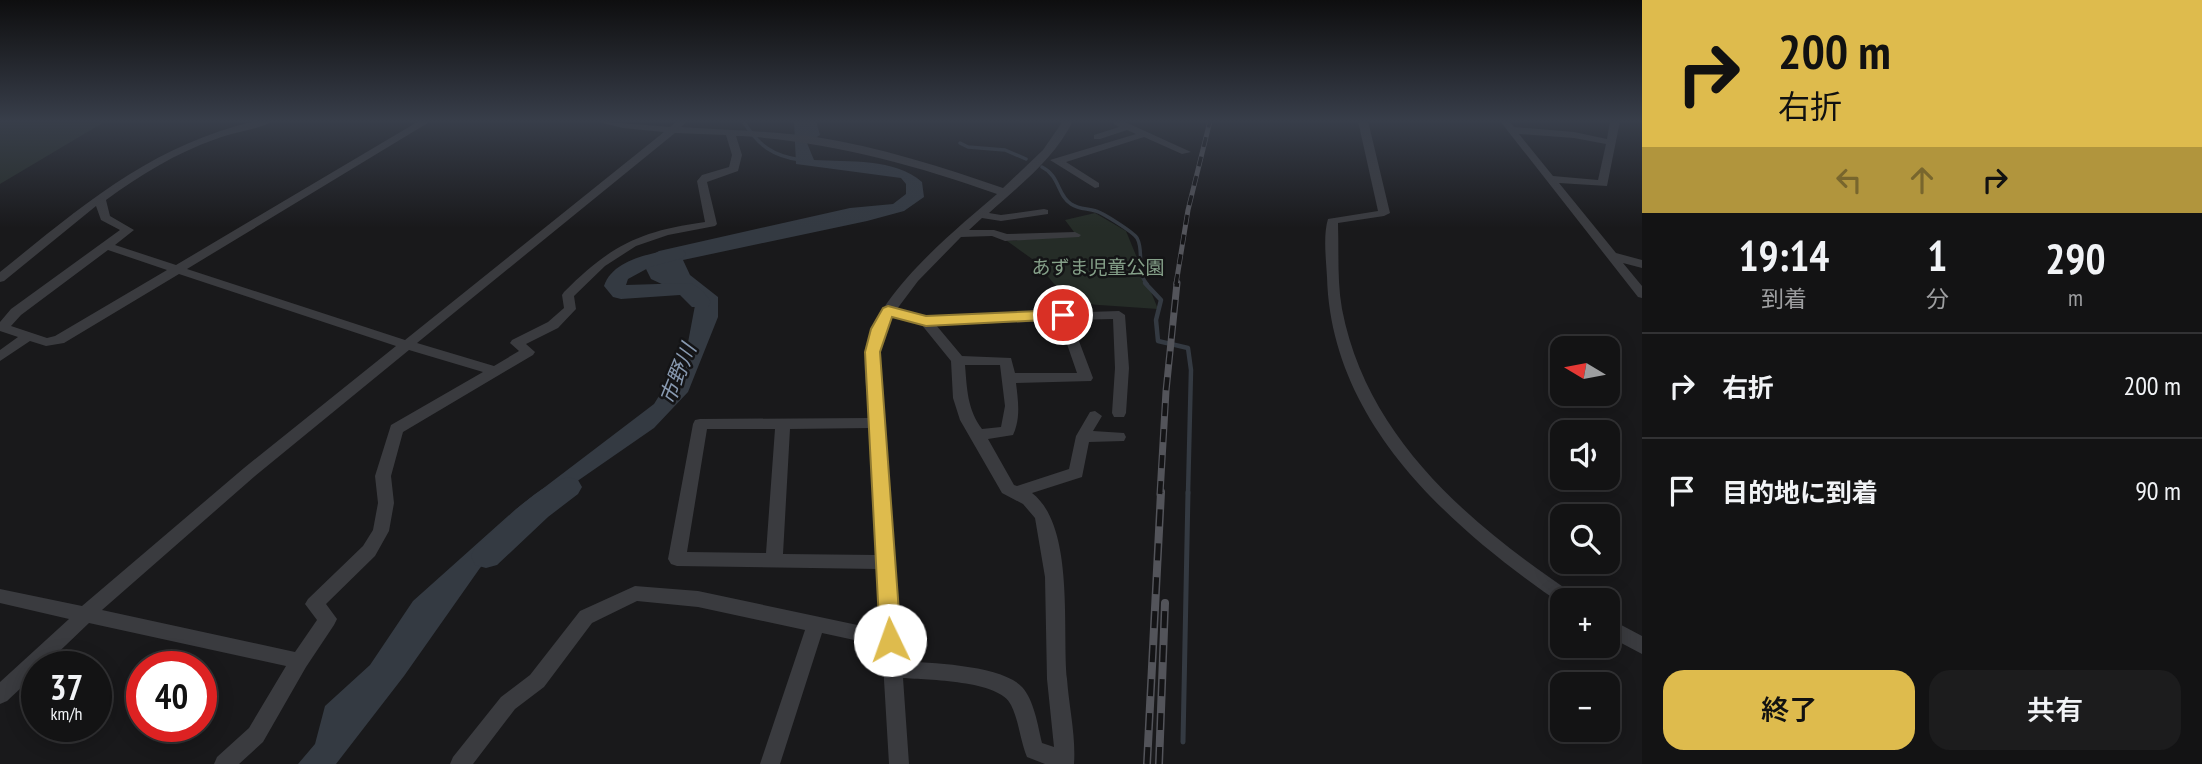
<!DOCTYPE html>
<html lang="ja">
<meta charset="utf-8">
<style>
body{margin:0;font-family:"PT Sans Narrow","Noto Sans JP",sans-serif;background:#1c1c1d;color:#f1f3f6;height:100vh;display:flex;flex-direction:column;font-size:26px;white-space:nowrap}
*{box-sizing:border-box;margin:0}
p{font-size:23px;color:#9d9ea0}
.icon{flex:none;width:38px;height:38px;fill:none;stroke:currentColor;stroke-width:2;stroke-linecap:round;stroke-linejoin:round}
.map{position:relative;flex:1;overflow:hidden}
.panel{display:flex;flex-direction:column;background:#131314;width:560px}
.panel>*{flex:none}
.guide{background:#debb4d;color:#111;overflow:hidden}
.needle{width:46px;rotate:280deg}
.controls{position:absolute;left:1550px;top:336px;display:grid;gap:14px}
.controls a{display:grid;place-items:center;width:70px;height:70px;border-radius:14px;background:#131314;box-shadow:0 4px 18px #0003,0 0 0 2px #323234;font-size:35px}
.speed{position:absolute;left:21px;top:651px;display:flex;gap:14px;font-size:35px;font-weight:700;text-align:center}
.speed>*{display:grid;place-content:center;width:91px;height:91px;border-radius:50%;background:#131314;box-shadow:0 4px 18px #0003,0 0 0 2px #323234;line-height:1}
.speed small{font-size:18px;font-weight:400}
.speed .limit{border:10px solid #d22;background:#fff;color:#111}
.pin{position:absolute;display:grid;place-items:center;width:60px;height:60px;color:#fff;margin:-30px;border:4px solid #fff;border-radius:50%;box-shadow:0 2px 7px #0007}
.me{position:absolute;width:77px;margin:-38px;rotate:357deg;stroke-linejoin:round;filter:drop-shadow(0 0 5px #0008)}
.turn{display:flex;align-items:center;gap:24px;height:147px;padding:0 21px;font-size:32px}
.turn .icon{width:91px;height:91px;stroke-width:2.5}
.turn b{display:block;font-size:49px;line-height:60px}
.lanes{display:flex;align-items:center;height:66px;padding:0 21px;background:#0003;justify-content:center;gap:35px;direction:ltr}
.lanes .off{opacity:.35}
.eta{display:flex;justify-content:space-evenly;align-items:center;height:119px;text-align:center}
.eta b{font-size:42px;font-weight:600;line-height:49px}
.action{display:flex;gap:14px;margin-top:auto;padding:14px 21px}
.action a{flex:1;height:80px;border-radius:21px;background:#debb4d;color:#111;font-size:28px;font-weight:600;line-height:80px;text-align:center}
.action a+a{background:#1c1c1d;color:#f1f3f6}
ul{padding:0;list-style:none}
li{display:flex;align-items:center;gap:21px;height:105px;padding:0 21px;border-top:2px solid #323234}
li div{flex:1}
li b{display:block;font-size:26px}
li em{font-style:normal}
main{display:flex;flex:1;min-height:0}
.map>svg:first-child{display:block}
</style>
<main>
<div class="map">
<svg width="1642" height="764" viewBox="0 0 1642 764">
<rect width="100%" height="100%" fill="#19191b"/>
<path fill="#252c27" d="M0 121H106L0 184Z
M1095 213 1126 231 1158 309 1070 303 1035 261 1007 241 1077 236 1065 220Z"/>
<path fill="#343a42" d="M794 121H816L820 135 807 143 814 160C849 162 895 158 922 182L924 197 904 211 867 221 683 260 690 275 718 297V317L688 392 654 428 524 518 480 568 404 676 336 764H298L315 744 325 706 370 665 413 601 516 509 654 404 686 353 696 300 651 279 642 261 659 251 850 208 893 204 906 194V184L901 178 796 164Z"/>
<g fill="none" stroke-linecap="round" stroke-linejoin="round">
<path stroke="#343a42" stroke-width="3.5" d="M743 121C758 145 772 156 801 160
M960 143 968 147 1005 150 1026 159
M1042 167C1060 176 1057 195 1071 204 1080 210 1087 208 1096 211 1103 213 1133 232 1137 238 1145 252 1135 271 1147 284"/>
<path stroke="#343a42" stroke-width="4.5" d="M1145 283 1161 300 1156 320 1158 341 1188 348 1191 370 1188 494"/>
<path stroke="#343a42" stroke-width="5" d="M1183 742 1188 492"/>
<path fill="#343a42" fill-rule="evenodd" d="M676 248 683 250 686 254 683 258 650 267 628 279 626 285 691 283C700 288 705 293 711 302L708 307H692L680 295 621 299 613 297 604 286C613 259 651 254 676 248Z
M568 477 578 480 582 487 578 494 548 517 497 565 486 568 475 565 471 556 475 547C503 524 533 487 568 477Z"/>
<path fill="#3a3b3f" fill-rule="evenodd" d="M255 121H273C257 130 234 132 216 139 176 153 140 175 106 200L110 216 134 230 115 245 176 265 419 121H431L187 269 405 340 664 132 623 128 595 121 670 127 677 121H687L681 127C726 130 771 131 816 137 880 147 942 167 1003 188L1043 150 1063 121H1073C1054 159 1019 186 989 213L1001 215 1044 209 1048 210V214L1001 221 982 218 969 230H994L1007 234 1075 232 1081 235 1079 237 1005 241 992 236 961 237 918 281 897 309 926 317 1119 311 1125 315 1129 368 1126 413 1124 417H1114L1112 413 1115 368 1113 319 1071 320 1093 378 1091 381 1016 383C1018 400 1021 418 1013 435L988 439 1014 485 1017 486 1069 469 1076 436 1090 412 1095 411 1102 416 1093 431 1124 433 1126 437 1124 441 1089 442 1082 477 1032 493C1075 526 1062 629 1067 679 1069 707 1076 736 1074 764H1045L1027 757C1020 740 1019 721 1011 705 1000 680 927 680 903 678L909 764H889L882 646 822 633 780 764H760L805 630 698 607 637 601 592 623 544 687 515 709 473 764H450L453 757 501 697 530 675 580 611 635 586 698 591 881 630 878 569 677 566 671 564 668 559 693 424 695 420 700 419 869 418C868 397 863 373 865 353 872 297 955 230 997 194 913 164 831 142 742 136H736L742 155 738 171 707 182 717 224 715 226 668 235 636 246 605 266 574 296 576 309 558 328 526 344 535 352 533 355 403 432 391 476 394 503 389 531 375 556 326 604 337 619 334 625 306 667 263 742 239 764H214L217 757 249 728 286 666 89 623 43 667H37V673L7 701 0 704V682L69 619 0 603V589L82 606 244 468 396 346 179 274 64 343 46 346 30 341 0 361V350L18 337 0 331V322L11 309 120 230 101 220 96 206 4 281 0 282V272C82 206 150 146 255 121ZM675 133 726 135 732 155 729 167 702 175 697 181 705 222C639 231 610 246 564 292L562 295 564 308 548 322 512 340 510 343 519 351 494 366 417 343ZM108 250 167 270 55 336 47 338 11 326 21 315ZM893 316 921 324 951 361 953 398 960 420 1002 493 1023 504 1035 518 1045 577 1047 679 1054 747 1042 743C1038 726 1034 700 1022 687 1002 665 931 663 902 661L879 352ZM1059 321 1077 373H1015L1011 358 962 356 936 325ZM409 350 483 372 391 425 375 476 378 503 373 530 363 546 308 599 305 604 317 620 295 652 102 610 255 476ZM965 365H1000L1005 406 1001 427 982 429C967 409 967 388 965 365ZM870 428 877 555 783 554 790 429ZM707 429H775L766 553 687 552Z
M1110 121H1123L1191 152 1182 154 1144 137 1066 162 1099 183V187L1095 188 1050 160 1136 134 1127 130 1100 139H1094V135L1119 127Z
M1358 121H1368L1390 213 1384 216 1338 223C1339 252 1337 281 1342 309 1367 439 1471 525 1575 595L1578 600H1563V605C1451 528 1331 424 1327 277 1326 259 1323 235 1328 219L1378 211Z
M1500 121H1509L1514 127 1574 132 1607 139 1610 121H1620L1607 186 1559 183 1616 253 1642 260V268L1623 263 1642 286V298L1638 297ZM1519 134 1574 138 1606 144 1598 180 1553 176Z
M1608 618 1642 636V654L1608 636Z"/>
<defs>
<path id="rail-far2" d="M1176 284 1188 210 1210 121"/>
<path id="rail-far1" d="M1160 494 1166 391 1177 283"/>
<path id="rail" d="M1147 764 1161 492
M1159 764 1165 603"/>
</defs>
<use href="#rail-far2" stroke="#53545a" stroke-width="5"/>
<use href="#rail-far1" stroke="#53545a" stroke-width="7"/>
<use href="#rail" stroke="#53545a" stroke-width="8"/>
<use href="#rail-far2" stroke="#141416" stroke-width="3.5" stroke-dasharray="10" stroke-linecap="butt"/>
<use href="#rail-far1" stroke="#141416" stroke-width="4.5" stroke-dasharray="13" stroke-linecap="butt"/>
<use href="#rail" stroke="#141416" stroke-width="5" stroke-dasharray="17" stroke-linecap="butt"/>
</g>
<linearGradient id="sky" x2="0" y2="1"><stop stop-color="#0e0e0f"/><stop offset="0.53" stop-color="#383e4a"/><stop offset="1" stop-color="#383e4a" stop-opacity="0"/></linearGradient>
<rect width="1642" height="228" fill="url(#sky)"/>
<path fill="#debb4d" stroke="#907a32" stroke-width="2" d="M888 306 926 316 1063 310 1070 315 1063 319 926 326 892 317 880 352 901 640 898 646 890 649 883 646 880 640 865 352 871 329 883 308Z"/>
<g text-anchor="middle" stroke-width="5" stroke-linejoin="round" paint-order="stroke">
<g font-size="19" fill="#86a18a" stroke="#141416">
<text x="1098" y="274">あずま児童公園</text>
</g>
<g font-size="21" font-style="italic" fill="#8899b0" stroke="#141416">
<text transform="translate(678 374) rotate(-68)" y="7">市野川</text>
</g>
</g>
</svg>
<div class="controls">
<a><svg class="needle" viewBox="-14 -14 28 28"><path d="M0-13l5 13h-10z" fill="#e53935"/><path d="M0 13l5-13h-10z" fill="#9d9ea0"/></svg></a>
<a><svg class="icon" aria-label="sound" viewBox="0 0 24 24"><path d="M4 9h4l5-4v14l-5-4H4zM17 9q2 3 0 6"/></svg></a>
<a><svg class="icon" aria-label="search" viewBox="0 0 24 24"><circle cx="10" cy="10" r="6"/><path d="M15 15l6 6"/></svg></a>
<a>+</a>
<a>−</a>
</div>
<div class="speed"><div>37<small>km/h</small></div><div class="limit">40</div></div>
<div class="pin" style="left:1063px;top:315px;background:#d93025"><svg class="icon" aria-label="arrive" viewBox="0 0 24 24"><path d="M6 21V4h12l-3 4 3 4H6"/></svg></div>
<svg class="me" style="left:890px;top:640px" viewBox="-20 -20 40 40"><circle r="19" fill="#fff"/><path d="M0-13L10 11 0 6-10 11z" fill="#debb4d"/></svg>
</div>
<section class="panel">
<div class="guide">
<div class="turn"><svg class="icon" aria-label="right" viewBox="0 0 24 24"><path d="M7 20v-9h11M14 6l5 5-5 5"/></svg><div><b>200 m</b>右折</div></div>
<div class="lanes"><svg class="icon off" aria-label="left" viewBox="0 0 24 24"><path d="M17 20v-9H6M10 6l-5 5 5 5"/></svg><svg class="icon off" aria-label="ahead" viewBox="0 0 24 24"><path d="M12 20V5M6 11l6-6 6 6"/></svg><svg class="icon" aria-label="right" viewBox="0 0 24 24"><path d="M7 20v-9h11M14 6l5 5-5 5"/></svg></div>
</div>
<div class="eta">
<div><b>19:14</b><p>到着</p></div>
<div><b>1</b><p>分</p></div>
<div><b>290</b><p>m</p></div>
</div>
<ul>
<li><svg class="icon" aria-label="right" viewBox="0 0 24 24"><path d="M7 20v-9h11M14 6l5 5-5 5"/></svg><div><b>右折</b></div><em>200 m</em></li>
<li><svg class="icon" aria-label="arrive" viewBox="0 0 24 24"><path d="M6 21V4h12l-3 4 3 4H6"/></svg><div><b>目的地に到着</b></div><em>90 m</em></li>
</ul>
<div class="action"><a>終了</a><a>共有</a></div>
</section>
</main>
